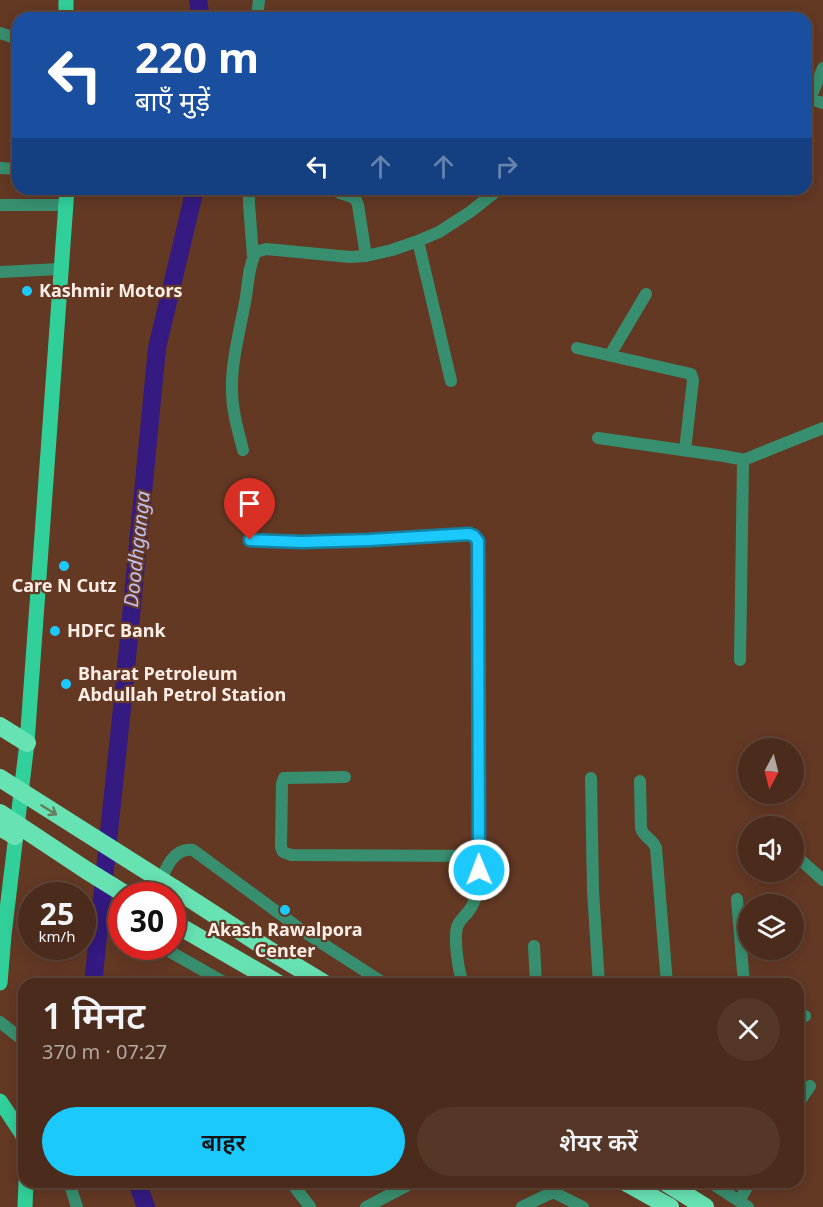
<!DOCTYPE html>
<html lang="hi">
<meta charset="utf-8">
<style>
body{margin:0;font-family:"Noto Sans","Noto Sans Devanagari",sans-serif;background:#553728;color:#f1f3f6;height:100vh;display:flex;flex-direction:column;font-size:22px;white-space:nowrap}
*{box-sizing:border-box;margin:0}
p{font-size:20px;color:#b2a7a3}
.icon{flex:none;width:33px;height:33px;fill:none;stroke:currentColor;stroke-width:2;stroke-linecap:round;stroke-linejoin:round}
.map{position:relative;flex:1;overflow:hidden}
.sheet{position:absolute;left:18px;top:978px;width:786px;height:210px;display:flex;flex-direction:column;background:#4b2b1b;border-radius:18px;box-shadow:0 3px 15px #0003,0 0 0 2px #62473a}
.sheet>*{flex:none}
.guide{position:absolute;left:12px;top:12px;width:800px;height:183px;border-radius:18px;box-shadow:0 3px 15px #0003,0 0 0 2px #62473a;background:#1a4fa0;color:#fff;overflow:hidden}
.needle{width:39px;rotate:187deg}
.controls{position:absolute;left:738px;top:738px;display:grid;gap:12px}
.controls a{display:grid;place-items:center;width:66px;height:66px;border-radius:50%;background:#4b2b1b;box-shadow:0 3px 15px #0003,0 0 0 2px #62473a;font-size:30px}
.speed{position:absolute;left:18px;top:882px;display:flex;gap:12px;font-size:30px;font-weight:700;text-align:center}
.speed>*{display:grid;place-content:center;width:78px;height:78px;border-radius:50%;background:#4b2b1b;box-shadow:0 3px 15px #0003,0 0 0 2px #62473a;line-height:1}
.speed small{font-size:15px;font-weight:400}
.speed .limit{border:9px solid #d22;background:#fff;color:#111}
.pin{position:absolute;display:grid;place-items:center;width:51px;height:51px;color:#fff;margin:-62px -26px;border-radius:50% 50% 50% 0;rotate:-45deg;box-shadow:0 0 6px #0007}
.pin .icon{rotate:45deg}
.me{position:absolute;width:66px;margin:-33px;rotate:359deg;stroke-linejoin:round;filter:drop-shadow(0 0 4px #0008)}
.turn{display:flex;align-items:center;gap:21px;height:126px;padding:0 24px;font-size:27px}
.turn .icon{width:78px;height:78px;stroke-width:2.5}
.turn b{display:block;font-size:42px;line-height:51px}
.lanes{display:flex;align-items:center;height:57px;padding:0 24px;background:#0003;justify-content:center;gap:30px;direction:ltr}
.lanes .off{opacity:.35}
.round{display:grid;place-items:center;flex:none;width:63px;height:63px;border-radius:32px;background:#553728}
.head{display:flex;align-items:center;justify-content:space-between;height:102px;padding:0 24px}
h1{font-size:36px;font-weight:600;line-height:45px}
.button{display:flex;gap:12px;margin-top:auto;padding:12px 24px}
.button a{flex:1;height:69px;border-radius:36px;background:#1cc9fc;color:#111;font-size:24px;font-weight:600;line-height:69px;text-align:center}
.button a+a{background:#553728;color:#f1f3f6}
.map>svg:first-child{display:block}
</style>
<div class="map">
<svg width="823" height="1207" viewBox="0 0 823 1207">
<rect width="100%" height="100%" fill="#643924"/>
<g fill="none" stroke-linecap="round" stroke-linejoin="round">
<path stroke="#341a81" stroke-width="18" d="M198 0 201 18
M93 984 124 689 157 348 195 189
M137 1182 146 1207"/>
<path stroke="#388f6f" stroke-width="12" d="M257 18 259 0
M0 33 18 39
M806 99H810L823 103
M810 99 823 68
M0 168 18 169
M249 189V204L253 256
M334 189 340 193 352 197 356 200 358 205 366 256
M0 205H65
M418 241 451 381
M0 272 60 269
M577 348 691 374 693 380 685 450
M610 355 646 294
M598 438 724 456 745 460
M243 450C238 430 232 411 232 390 231 361 241 326 246 297 248 283 249 264 256 252L266 249 350 257 366 256 392 250 418 241 439 232 470 212 499 189
M250 540 302 541 369 540 469 534 474 536 478 541 479 870C479 885 478 899 468 912 464 917 459 921 457 927 454 939 458 974 464 984
M740 660 743 463 746 459 823 428
M345 777 284 778 282 784 281 847 283 852 291 855 479 856
M591 778 593 891 599 984
M640 781 641 828C643 837 653 839 656 848L667 984
M795 855 823 880
M155 896C163 878 169 847 193 850L303 931 385 984
M737 899 744 984
M160 946 227 984
M534 946 536 984
M798 1018 805 1016
M0 1022 24 1041
M798 1104 810 1086
M69 1182 77 1207
M291 1182 310 1207
M542 1182 553 1192 583 1207
M710 1182 748 1207
M739 1201 750 1182
M366 1207 414 1182
M522 1207 553 1192"/>
<path stroke="#31d09b" stroke-width="15" d="M66 0V18
M0 983 4 935 27 743 67 189
M0 1101 22 1134 24 1141
M25 1207 26 1182"/>
<path stroke="#67e2b3" stroke-width="18" d="M0 726 27 743
M0 827 15 836
M175 889 269 950 325 984
M172 922 279 984
M625 1182 670 1207
M665 1182 705 1207"/>
<path stroke="#67e2b3" stroke-width="18" d="M0 778 175 889
M0 813 86 870 128 896"/>
</g>
<defs><path id="oneway-shaft" d="M-6 0H5M1.5-3L5.5 0L1.5 3" fill="none" stroke-width="1.6" stroke-linecap="round" stroke-linejoin="round" transform="scale(1.5)"/></defs>
<use stroke="#657d5d" href="#oneway-shaft" transform="translate(49 810) rotate(32)"/>
<g fill="none" stroke-linecap="round" stroke-linejoin="round">
<defs>
<path id="route" d="M250 540 302 542 369 540 469 534 474 536 478 541 479 870"/>
</defs>
<use href="#route" stroke="#1283a4" stroke-width="15"/>
<use href="#route" stroke="#1cc9fc" stroke-width="10"/>
</g>
<g fill="#1cc9fc" stroke="#643924" stroke-width="2">
<circle cx="27" cy="291" r="6"/>
<circle cx="64" cy="566" r="6"/>
<circle cx="55" cy="631" r="6"/>
<circle cx="66" cy="684" r="6"/>
<circle cx="285" cy="910" r="6"/>
</g>
<g text-anchor="middle" stroke-width="4.5" stroke-linejoin="round" paint-order="stroke">
<g font-size="18" font-weight="bold" fill="#ffeee7" stroke="#643924" text-anchor="start">
<text x="39" y="297">Kashmir Motors</text>
<text x="64" y="592" text-anchor="middle">Care N Cutz</text>
<text x="67" y="637">HDFC Bank</text>
<text x="78" y="680">Bharat Petroleum<tspan x="78" dy="21">Abdullah Petrol Station</tspan></text>
<text x="285" y="936" text-anchor="middle">Akash Rawalpora<tspan x="285" dy="21">Center</tspan></text>
</g>
<g font-size="20" font-style="italic" fill="#c2c2f8" stroke="#643924">
<text transform="translate(137 549) rotate(-84)" y="7">Doodhganga</text>
</g>
</g>
</svg>
<div class="controls">
<a><svg class="needle" viewBox="-14 -14 28 28"><path d="M0-13l5 13h-10z" fill="#e53935"/><path d="M0 13l5-13h-10z" fill="#b2a7a3"/></svg></a>
<a><svg class="icon" aria-label="sound" viewBox="0 0 24 24"><path d="M4 9h4l5-4v14l-5-4H4zM17 9q2 3 0 6"/></svg></a>
<a><svg class="icon" aria-label="layers" viewBox="0 0 24 24"><path d="M12 4l9 5-9 5-9-5zM3 14l9 5 9-5"/></svg></a>
</div>
<div class="speed"><div>25<small>km/h</small></div><div class="limit">30</div></div>
<div class="pin" style="left:250px;top:540px;background:#d93025"><svg class="icon" aria-label="arrive" viewBox="0 0 24 24"><path d="M6 21V4h12l-3 4 3 4H6"/></svg></div>
<svg class="me" style="left:479px;top:870px" viewBox="-20 -20 40 40"><circle r="17" fill="#1cc9fc" stroke="#fff" stroke-width="3"/><path d="M0-11L8 9 0 5-8 9z" fill="#fff"/></svg>
<div class="guide">
<div class="turn"><svg class="icon" aria-label="left" viewBox="0 0 24 24"><path d="M17 20v-9H6M10 6l-5 5 5 5"/></svg><div><b>220 m</b>बाएँ मुड़ें</div></div>
<div class="lanes"><svg class="icon" aria-label="left" viewBox="0 0 24 24"><path d="M17 20v-9H6M10 6l-5 5 5 5"/></svg><svg class="icon off" aria-label="ahead" viewBox="0 0 24 24"><path d="M12 20V5M6 11l6-6 6 6"/></svg><svg class="icon off" aria-label="ahead" viewBox="0 0 24 24"><path d="M12 20V5M6 11l6-6 6 6"/></svg><svg class="icon off" aria-label="right" viewBox="0 0 24 24"><path d="M7 20v-9h11M14 6l5 5-5 5"/></svg></div>
</div>
<section class="sheet">
<div class="head"><div><h1>1 मिनट</h1><p>370 m · 07:27</p></div><a class="round"><svg class="icon" aria-label="close" viewBox="0 0 24 24"><path d="M6 6l12 12M18 6L6 18"/></svg></a></div>
<div class="button"><a>बाहर</a><a>शेयर करें</a></div>
</section>
</div>
